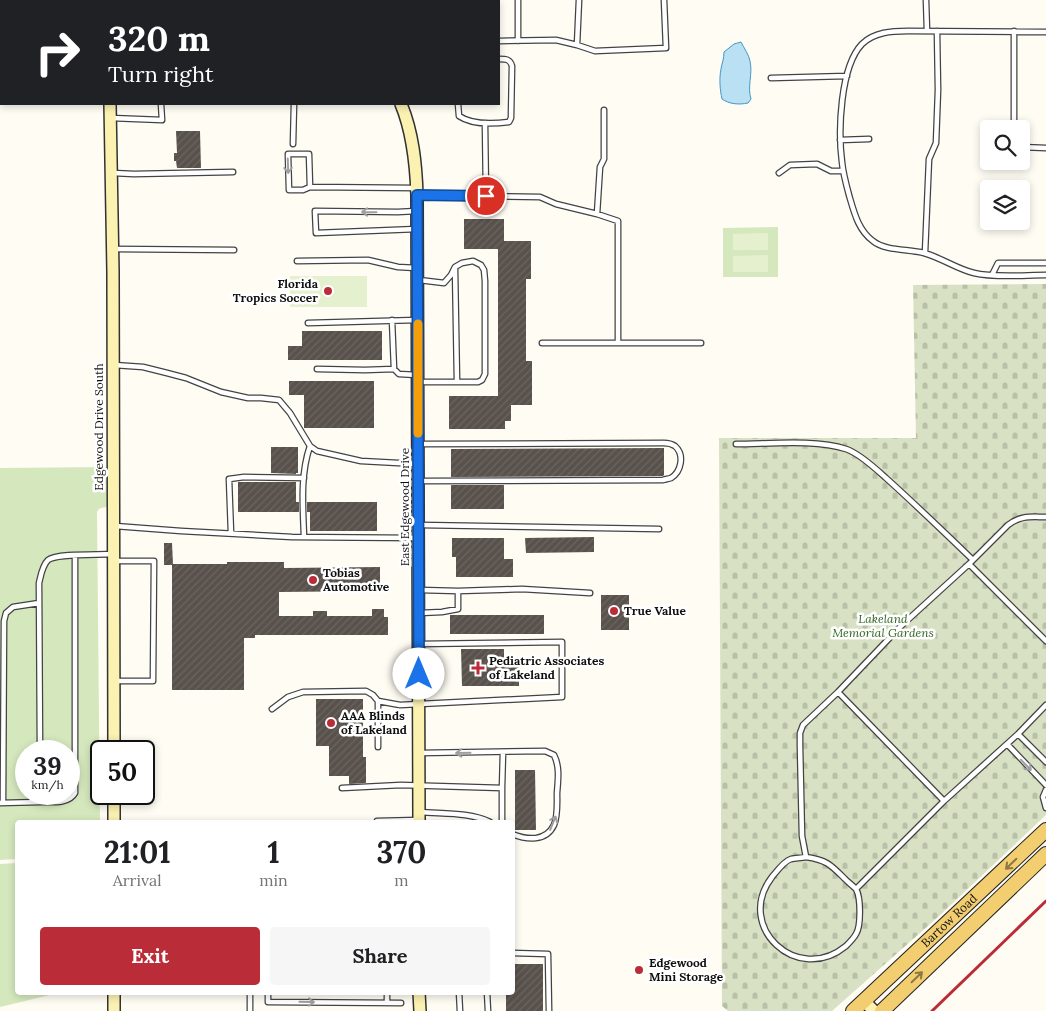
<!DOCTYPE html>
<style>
body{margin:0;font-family:Lora,serif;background:#f6f6f6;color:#202124;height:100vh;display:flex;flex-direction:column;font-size:19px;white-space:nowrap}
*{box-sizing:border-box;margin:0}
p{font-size:16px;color:#757577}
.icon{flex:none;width:28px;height:28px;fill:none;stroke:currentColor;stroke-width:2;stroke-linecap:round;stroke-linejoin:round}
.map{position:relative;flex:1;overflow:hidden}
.panel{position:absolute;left:15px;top:820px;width:500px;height:175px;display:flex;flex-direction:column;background:#fff;border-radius:5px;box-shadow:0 2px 8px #0003}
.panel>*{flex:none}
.banner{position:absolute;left:0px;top:0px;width:500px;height:105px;box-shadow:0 2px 8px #0003;background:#202124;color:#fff;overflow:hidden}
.tools{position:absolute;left:980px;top:120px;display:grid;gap:10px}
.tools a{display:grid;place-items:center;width:50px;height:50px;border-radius:5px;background:#fff;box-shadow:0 2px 8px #0003;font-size:25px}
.speed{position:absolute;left:15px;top:740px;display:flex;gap:10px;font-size:25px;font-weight:700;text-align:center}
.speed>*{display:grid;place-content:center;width:65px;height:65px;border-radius:50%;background:#fff;box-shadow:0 2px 8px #0003;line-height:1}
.speed small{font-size:12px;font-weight:400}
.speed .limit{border:2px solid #111;border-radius:8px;background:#fff;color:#111}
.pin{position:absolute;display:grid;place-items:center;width:42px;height:42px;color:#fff;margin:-21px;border:2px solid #fff;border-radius:50%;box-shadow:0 1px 5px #0007}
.me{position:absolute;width:55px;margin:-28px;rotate:0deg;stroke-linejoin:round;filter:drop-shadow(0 0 4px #0008)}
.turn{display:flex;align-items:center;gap:18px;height:105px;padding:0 25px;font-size:22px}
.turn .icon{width:65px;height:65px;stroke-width:2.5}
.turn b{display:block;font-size:35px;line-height:42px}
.eta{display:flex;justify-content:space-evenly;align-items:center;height:85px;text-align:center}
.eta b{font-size:30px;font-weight:700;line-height:35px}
.cta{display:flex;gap:10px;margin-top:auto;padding:10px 25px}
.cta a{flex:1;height:58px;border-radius:5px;background:#ba2d38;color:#fff;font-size:20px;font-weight:700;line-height:58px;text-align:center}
.cta a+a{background:#f6f6f6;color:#202124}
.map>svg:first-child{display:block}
</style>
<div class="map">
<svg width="1046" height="1011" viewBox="0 0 1046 1011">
<defs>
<pattern id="cemetery-stones" width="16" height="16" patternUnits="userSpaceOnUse" patternTransform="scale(1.25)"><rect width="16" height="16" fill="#d8e1c4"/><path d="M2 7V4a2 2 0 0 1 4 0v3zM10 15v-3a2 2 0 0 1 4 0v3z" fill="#b8c0a7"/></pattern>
<pattern id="building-hatch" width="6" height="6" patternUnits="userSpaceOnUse" patternTransform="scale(1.25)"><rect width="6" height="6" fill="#58514c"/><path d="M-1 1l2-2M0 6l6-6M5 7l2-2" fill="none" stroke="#6b6561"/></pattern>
</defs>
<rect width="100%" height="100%" fill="#fefcf3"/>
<path fill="url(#cemetery-stones)" d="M1046 284V815L938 917 832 1011H728L722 1006 719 438H916L913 285Z"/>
<path fill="#d5e8bd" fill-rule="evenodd" d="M778 227V277H723V228Z
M107 467V507C103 508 99 507 97 512L100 822H18L17 859 0 860V468ZM26 751H69V794H26Z
M17 863 18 992 58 993 0 1007V864Z"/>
<path fill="#e5f0cf" d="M768 233V250H733V234Z
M768 255V272H733V256Z
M290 276H367V307H290Z"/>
<path fill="#bae0f3" stroke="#4497c7" d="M741 42C744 48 749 55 750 61 753 74 747 87 751 99L748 103C739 105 729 104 722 99 720 90 719 79 721 69 722 63 724 59 724 52L734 44Z"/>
<path fill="url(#building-hatch)" d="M176 131H200L201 168H177L176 161H174V153H177Z
M464 219H504V241H531V279H526V361H532V405H511V421H505V429H449V396H498V249H464Z
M302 331H382V360H288V346H302Z
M289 381H374V428H304V395H289Z
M271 447H298V473H296V474L271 473Z
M664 448V475L663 476 451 477V449Z
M238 482H296V502H299V512H238Z
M451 485H504V509H451Z
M307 502H377V531H310V512H307Z
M594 537V552L526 553 525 538Z
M452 538H504V559H513V577H456V557H452Z
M164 543H172L173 564H227V562H284V568L380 567V591L279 592V616H313V611H327V616H372V609H384V617H388V635H255V638H244V690H172V565H164Z
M601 595H629V630H601Z
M450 615H544V634H450Z
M461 649H504V664H519V686H462Z
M316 699H363V757H366V783L349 784V776H329V746H316Z
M515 770H535L536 830H515Z
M512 964H543V1011H506V992H512Z"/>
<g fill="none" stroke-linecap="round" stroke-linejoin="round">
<defs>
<path id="lane" d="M179 0V1
M285 0V1
M463 0V1
M491 0V1
M579 0 577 45 595 51 666 48 664 0
M926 0 927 31
M154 1V0
M256 1V0
M412 1V0
M0 13 1 14
M1014 31V129
M1046 32 908 31C892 31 874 32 862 44 840 67 838 131 842 162 843 173 846 184 849 195 854 212 858 230 873 241 885 251 909 249 924 253 942 258 957 269 974 273 994 278 1025 275 1046 275
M499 41 556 40 577 45
M518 41V0
M0 43H1
M771 78 847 76
M0 92 1 90
M458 104 459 116C472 125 493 124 509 122L511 118 512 66C510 59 506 59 499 59
M111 118 162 120 161 104
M485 123 486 196
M840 140 869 139
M293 144 294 104
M1021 147 1046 148
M113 173 134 174 233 172
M779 173 790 165 817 164 831 171H843
M310 187 309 154H288L289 190H303L310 187 416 188
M418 195 540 197 556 204 597 214 618 221V343
M416 211 398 212 315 211 316 233 417 229
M597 214 600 167 604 159V110
M114 249 234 250
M925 253 929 159 936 143 938 90 937 31
M297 261 368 260 398 267 416 268
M455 268 457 382
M992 275 998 263H1046
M392 320 394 369 399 374 417 375
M308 323 417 320
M542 343H701
M114 365 143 367 167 373 186 378 221 392 248 398H261L279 400 290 413 310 446 317 451 361 461 417 464
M317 369 365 370 394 369
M418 382H478L482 380 485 374V281L484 270 481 265 473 261 462 263 455 267 451 275 444 283 419 280
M736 444C768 444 816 439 846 449 859 453 876 469 886 478 916 505 944 532 973 560
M419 481 663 480C666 479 668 479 671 478 681 472 685 455 675 446 672 444 668 443 664 443L420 444
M420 525 659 529
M115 526 181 531 292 537 417 538
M231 533 229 479 244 477 304 478
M304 537C303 507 300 475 310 446
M115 561H154L153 681H115
M969 564 1046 641
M420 590 458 591V609L442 612 420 613
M458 591 522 589 590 593
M838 692 944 801
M272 709 288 697 303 692 366 691 373 695 378 701
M1018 734 1046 762
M1007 744 1046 785
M378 747V701L400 705 562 697V642L419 644
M40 751 39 583C41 575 42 566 48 560 57 553 98 555 112 554
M420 753 545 751 554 755C560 767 558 780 557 793 557 803 558 816 554 825 546 842 527 840 512 834
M342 788 401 785 502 788 503 752
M502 788V822
M1046 790 1043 797 1046 808
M41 802C52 802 69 804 75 793V555
M0 803 41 802V794
M3 803 4 621 6 613 13 607 39 603
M420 812C442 814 470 812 490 822
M377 822V821L418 820
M806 857 802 836 800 746V733L803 725 838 692 901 626 969 564 1008 525C1021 515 1031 517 1046 517
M806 857C827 860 831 865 845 879 848 882 853 886 856 889 861 898 861 926 856 934 854 938 849 943 846 946 797 986 734 926 772 877 777 871 784 861 791 859 796 858 801 858 806 857Z
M856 889 944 801 1018 734 1046 705
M512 953 548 954 549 1011
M250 992V1011
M268 992V1002L401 1003
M387 992V1003
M459 992 460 1011
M487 992 488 1011"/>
<path id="secondary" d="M48 0 50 1
M337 0 338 1
M110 104 113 272 114 751
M401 104C413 133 416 164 417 195L419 822
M114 794V822
M114 992V1011
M419 992 420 1011
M864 1001 874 1011"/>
<g id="primary">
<path id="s1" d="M853 1011 1046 830"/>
<path d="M882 1011 1046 854"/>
</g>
</defs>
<use href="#lane" stroke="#434343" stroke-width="7"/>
<use href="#secondary" stroke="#323232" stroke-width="14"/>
<use href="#primary" stroke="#212121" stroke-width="16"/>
<use href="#lane" stroke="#fff" stroke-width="4.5"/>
<use href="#secondary" stroke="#fbf1b1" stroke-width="11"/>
<use href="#primary" stroke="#f2ce70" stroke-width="14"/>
<path stroke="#ba2d38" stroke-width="3" d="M932 1011 1046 901"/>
</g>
<defs><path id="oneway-shaft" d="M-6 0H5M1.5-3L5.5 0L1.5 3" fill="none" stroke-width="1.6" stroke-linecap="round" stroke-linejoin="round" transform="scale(1.25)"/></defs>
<g stroke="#9f9f9f">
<use href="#oneway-shaft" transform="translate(288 166) rotate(88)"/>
<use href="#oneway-shaft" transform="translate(369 212) rotate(-179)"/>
<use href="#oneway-shaft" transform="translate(463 753) rotate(179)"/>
<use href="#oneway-shaft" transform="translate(1026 765) rotate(46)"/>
<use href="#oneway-shaft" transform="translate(553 823) rotate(-68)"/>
<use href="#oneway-shaft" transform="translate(307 1002) rotate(1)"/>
</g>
<g stroke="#8c7845">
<use href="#oneway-shaft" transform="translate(1011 864) rotate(136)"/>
<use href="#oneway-shaft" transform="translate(917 977) rotate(-44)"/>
</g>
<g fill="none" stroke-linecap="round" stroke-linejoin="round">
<defs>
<path id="route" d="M419 674 417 195 486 196"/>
</defs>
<use href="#route" stroke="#114b97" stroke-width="12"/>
<use href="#route" stroke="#1a73e8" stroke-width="9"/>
<path stroke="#f59e0b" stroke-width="9" d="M418 324V433"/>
</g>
<g fill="#ba2d38" stroke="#fff" stroke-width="2">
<circle cx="328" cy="291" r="5"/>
<circle cx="313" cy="580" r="5"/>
<circle cx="614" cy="611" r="5"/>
<path d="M475.5 660.5h5v5h5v5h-5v5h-5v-5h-5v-5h5z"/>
<circle cx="331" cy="723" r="5"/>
<circle cx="639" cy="970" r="5"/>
</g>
<g text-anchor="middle" stroke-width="5" stroke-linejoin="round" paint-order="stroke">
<g font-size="12" font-weight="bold" fill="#101010" stroke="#fff" text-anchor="start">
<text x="318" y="288" text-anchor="end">Florida<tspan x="318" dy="14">Tropics Soccer</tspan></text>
<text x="323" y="577">Tobias<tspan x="323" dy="14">Automotive</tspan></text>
<text x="624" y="615">True Value</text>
<text x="489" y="665">Pediatric Associates<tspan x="489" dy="14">of Lakeland</tspan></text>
<text x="341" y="720">AAA Blinds<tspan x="341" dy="14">of Lakeland</tspan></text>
<text x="649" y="967">Edgewood<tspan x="649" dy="14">Mini Storage</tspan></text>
</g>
<g font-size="12" fill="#101010" stroke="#fff">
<text transform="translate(99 427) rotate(-90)" y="4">Edgewood Drive South</text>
<text transform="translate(405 507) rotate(-90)" y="4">East Edgewood Drive</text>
<text dy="4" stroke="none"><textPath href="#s1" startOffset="132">Bartow Road</textPath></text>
</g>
<g font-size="12" font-style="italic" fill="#326522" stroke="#fff">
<text x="883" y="623">Lakeland<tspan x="883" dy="14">Memorial Gardens</tspan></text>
</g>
</g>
</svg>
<div class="tools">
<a><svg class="icon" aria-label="search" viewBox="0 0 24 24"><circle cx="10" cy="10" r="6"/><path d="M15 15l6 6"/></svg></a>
<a><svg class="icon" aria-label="layers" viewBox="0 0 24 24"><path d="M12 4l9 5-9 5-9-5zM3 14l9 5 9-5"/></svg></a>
</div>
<div class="speed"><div>39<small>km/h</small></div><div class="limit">50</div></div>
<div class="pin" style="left:486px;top:196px;background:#d93025"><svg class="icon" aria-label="arrive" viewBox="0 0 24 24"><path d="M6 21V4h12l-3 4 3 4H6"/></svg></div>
<svg class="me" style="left:419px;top:674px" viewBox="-20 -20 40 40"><circle r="19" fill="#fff"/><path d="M0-13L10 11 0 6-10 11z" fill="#1a73e8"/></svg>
<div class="banner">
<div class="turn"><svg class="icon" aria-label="right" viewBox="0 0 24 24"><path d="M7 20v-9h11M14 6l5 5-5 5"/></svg><div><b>320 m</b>Turn right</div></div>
</div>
<section class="panel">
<div class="eta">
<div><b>21:01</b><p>Arrival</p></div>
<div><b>1</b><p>min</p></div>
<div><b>370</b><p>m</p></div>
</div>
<div class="cta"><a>Exit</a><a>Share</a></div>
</section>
</div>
